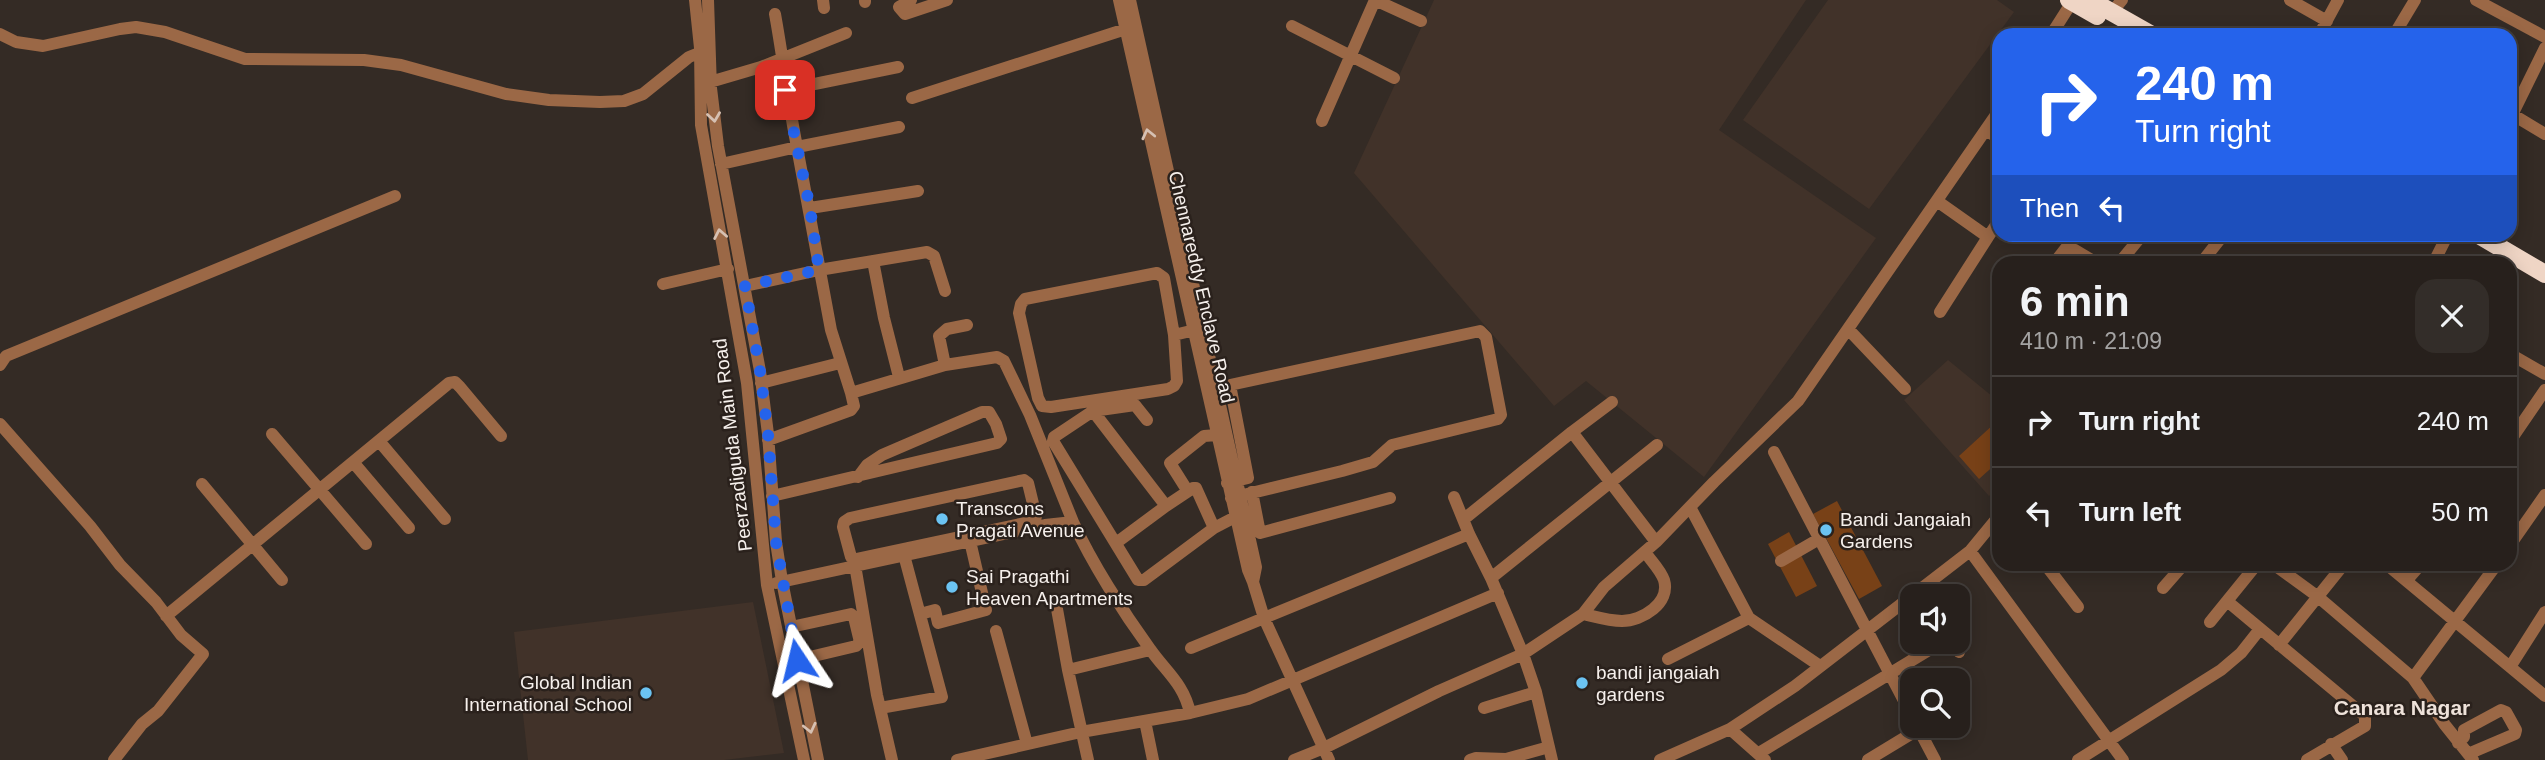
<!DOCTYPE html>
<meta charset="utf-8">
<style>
body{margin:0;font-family:Arial,sans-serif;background:#332d29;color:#f1f3f6;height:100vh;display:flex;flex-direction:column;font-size:26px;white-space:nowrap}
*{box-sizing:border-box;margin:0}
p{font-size:23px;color:#a4a3a3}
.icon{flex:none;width:38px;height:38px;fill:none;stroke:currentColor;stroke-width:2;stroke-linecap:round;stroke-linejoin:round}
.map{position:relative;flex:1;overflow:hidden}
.details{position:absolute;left:1992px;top:256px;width:525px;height:315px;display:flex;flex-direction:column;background:#27201c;border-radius:21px;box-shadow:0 4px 18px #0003,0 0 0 2px #433e3b}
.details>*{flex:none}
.guide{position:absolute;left:1992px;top:28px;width:525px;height:214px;border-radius:21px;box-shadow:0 4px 18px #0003,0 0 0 2px #433e3b;background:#2563eb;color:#fff;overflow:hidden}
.buttons{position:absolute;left:1900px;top:584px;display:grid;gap:14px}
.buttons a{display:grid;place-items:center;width:70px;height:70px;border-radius:14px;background:#27201c;box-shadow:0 4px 18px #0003,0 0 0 2px #433e3b;font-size:35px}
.pin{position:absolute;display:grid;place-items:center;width:60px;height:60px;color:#fff;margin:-30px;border-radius:14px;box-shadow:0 4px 10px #0006}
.me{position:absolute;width:77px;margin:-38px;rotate:350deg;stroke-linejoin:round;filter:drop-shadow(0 0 5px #0008)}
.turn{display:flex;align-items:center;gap:24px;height:147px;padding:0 28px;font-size:32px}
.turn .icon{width:91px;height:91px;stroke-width:2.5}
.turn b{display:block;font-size:49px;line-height:60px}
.then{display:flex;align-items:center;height:66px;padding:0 28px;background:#0003;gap:14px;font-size:26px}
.round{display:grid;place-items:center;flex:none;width:74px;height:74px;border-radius:21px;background:#332d29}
.headline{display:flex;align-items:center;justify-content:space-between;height:119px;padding:0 28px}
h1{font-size:42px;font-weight:800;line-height:52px}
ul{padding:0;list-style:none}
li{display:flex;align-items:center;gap:21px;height:91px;padding:0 28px;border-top:2px solid #433e3b}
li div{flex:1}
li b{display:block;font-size:26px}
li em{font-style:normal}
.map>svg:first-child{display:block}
</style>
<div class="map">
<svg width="2545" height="760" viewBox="0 0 2545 760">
<rect width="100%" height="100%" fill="#342b25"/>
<path fill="#413229" d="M1434 0H1806L1719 130 1876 238 1704 477 1586 381 1554 406 1354 173Z
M1828 0H1997L2014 12 1869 209 1743 120Z
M1948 360 1998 401V488L1989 496 1904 400Z
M753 602 784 753 724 760H528L514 632Z"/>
<path fill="#784117" d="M1995 423 1998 427V462L1979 479 1959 456Z
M1837 501 1882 586 1859 599 1813 514Z
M1789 532 1817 586 1796 597 1768 544Z"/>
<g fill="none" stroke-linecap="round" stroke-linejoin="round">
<path stroke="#9b6846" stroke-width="12" d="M695 0 700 48 701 125 747 383 767 585 804 760
M708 0 711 88 718 146 760 371 768 434 776 542 782 581 818 760
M823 0 824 8
M865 0V2
M911 0 899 7 905 14 947 0
M1119 0 1248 570 1253 582 1264 618 1329 760
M1130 0 1256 567 1253 582
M1375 0 1421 21
M2290 0 2327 21
M2476 0 2545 37
M2112 12 2122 0
M775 14C783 58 788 102 797 147L899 127
M1292 26 1394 78
M0 34 16 42 43 46 120 29 136 27 165 32 245 59 364 60 401 65 506 94 549 100 600 102 624 101 643 94 689 57 699 53
M2051 35 2072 2
M2319 35 2338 0
M2394 35 2415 0
M710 82 761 67 846 33
M785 90 898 67
M912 98 1129 28
M2510 113 2545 134
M2510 119 2545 48
M1322 121 1375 0
M1986 130 1998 138
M721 164 797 147 831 330 851 393
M1937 201 1988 237 1940 312
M810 208 918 191
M1988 237 1998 222
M2068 246 2095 262
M2351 260 2356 262
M873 261 884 318 899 377
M2055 262 2077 234
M2120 262 2143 234
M2202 262 2224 234
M2434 262 2448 234
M663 284 728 269
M745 286 819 270 927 252 934 256 945 291
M1849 330 1905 389
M1174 335 1177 381 1174 386 1168 389 1051 407 1042 406 1038 398 1019 313 1021 304 1025 299 1157 273 1164 278 1174 335 1199 329
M2510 354 2545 374
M0 365 6 356 395 196
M945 365 939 336 947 329 967 325
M761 383 840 363
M1093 411 1054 437 1053 441 1138 580H1144L1214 528
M1147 420 1135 405 1093 411 1166 506 1193 488H1196L1214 528 1241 514
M0 424 90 526 120 565 156 602 181 635 203 654 158 711 142 724 114 760
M272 434 366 544
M768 440 851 410 854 406 851 393 945 365 997 357 1004 361 1030 415 1073 522
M379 441 445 519
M2510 441 2545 390
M1774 452 1913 718
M353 462 409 528
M1024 480 1028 483 1036 516 1035 520 1030 522 856 559 851 557 843 527 844 522 850 518Z
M1227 483 1248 478 1230 385 1480 331 1486 337 1501 415 1498 419 1392 445 1373 462 1342 471 1231 498
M202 484 282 580
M1187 490 1170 463 1204 436 1217 435
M1252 492 1260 533 1390 498
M772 496 997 443 1001 439 996 424 989 412H982L882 455 867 465 858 477
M1454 497 1469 534 1491 578 1523 654 1536 692 1552 760
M1690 507 1749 618 1820 666
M1464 519 1572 432 1612 402
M1656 542 1714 482 1798 401 1998 112
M1116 543 1166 506
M2510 545 2545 495
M1970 551 2123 760
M1781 561 1819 539
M2045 564 2078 607
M2273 564 2317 596 2413 678 2445 725 2473 760
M2386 564 2545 696
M855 565 877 695 892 760
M1491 578 1657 445
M2407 580 2421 564
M776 583 1045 525 1073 522C1092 563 1123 612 1150 649 1166 672 1184 684 1190 713
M2163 588 2184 564
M2227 601 2365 716V726L2307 760
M1057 609 1068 670
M920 614 935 610 938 623 986 610 970 541
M1583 614C1596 617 1610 621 1622 621 1642 621 1671 603 1664 580 1660 569 1651 561 1645 552
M166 616 449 383 455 382 460 387 501 436
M2210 622 2257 564
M791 627 851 614 854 617 860 642 856 646 797 660
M996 631 1027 744
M1953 642 1959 652
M2279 645 2344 564
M1191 648 1469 534
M1668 659 1749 618
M2510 667 2545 612
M2413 678 2497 564
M880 708 942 697 904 555
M1484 708 1536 692
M1145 721 1153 760
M1917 726 1935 760
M1730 729 1765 760
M2458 743 2464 737V730L2501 710 2506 712 2516 730 2515 734 2468 754
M2331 744 2342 760
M1759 753 1942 642
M957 760 1081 732 1190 713 1248 699 1498 593
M1088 760 1068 670 1150 650
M1294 760 1324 748 1439 691 1523 654 1583 614 1604 587 1656 542 1572 432
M1470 760 1476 758 1506 759 1549 747
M1660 760 1730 729 1795 686 1970 551 1998 517
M1868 760 1919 729
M2078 760 2221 670 2241 653 2260 629"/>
<path stroke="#efd5c5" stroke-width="18" d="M2069 0 2097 16
M2090 0 2152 35
M2477 234 2545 274"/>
</g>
<defs><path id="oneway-chevron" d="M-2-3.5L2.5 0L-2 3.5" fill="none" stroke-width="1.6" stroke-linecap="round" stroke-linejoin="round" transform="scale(1.75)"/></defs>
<g stroke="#d6c0b2">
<use href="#oneway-chevron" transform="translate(714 117) rotate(82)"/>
<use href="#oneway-chevron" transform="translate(1148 134) rotate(-103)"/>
<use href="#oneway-chevron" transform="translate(720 234) rotate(-101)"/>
<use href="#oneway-chevron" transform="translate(810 728) rotate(77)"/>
</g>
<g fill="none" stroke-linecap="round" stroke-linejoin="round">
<path stroke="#2563eb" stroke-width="12" stroke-dasharray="0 21.6" d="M785 90 810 208 819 270 745 286 760 371 768 434 776 542 797 660"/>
</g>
<g fill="#6bc3f2" stroke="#2a211c" stroke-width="2.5">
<circle cx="942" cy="519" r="7"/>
<circle cx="1826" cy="530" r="7"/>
<circle cx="952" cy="587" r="7"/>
<circle cx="1582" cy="683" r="7"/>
<circle cx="646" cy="693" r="7"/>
</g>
<g text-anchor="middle" stroke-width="5" stroke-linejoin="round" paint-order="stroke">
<g font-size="19" fill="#f6f0ec" stroke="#2a211c">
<text transform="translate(1202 287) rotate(77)" y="7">Chennareddy Enclave Road</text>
<text transform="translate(732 445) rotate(-97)" y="7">Peerzadiguda Main Road</text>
</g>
<g font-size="19" fill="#f6f0ec" stroke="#2a211c" text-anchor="start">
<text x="956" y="515">Transcons<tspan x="956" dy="22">Pragati Avenue</tspan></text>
<text x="1840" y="526">Bandi Jangaiah<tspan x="1840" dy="22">Gardens</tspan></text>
<text x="966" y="583">Sai Pragathi<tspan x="966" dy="22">Heaven Apartments</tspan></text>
<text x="1596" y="679">bandi jangaiah<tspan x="1596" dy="22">gardens</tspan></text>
<text x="632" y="689" text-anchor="end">Global Indian<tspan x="632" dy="22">International School</tspan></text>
</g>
<g font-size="21" font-weight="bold" fill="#eee2da" stroke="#2a211c">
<text x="2402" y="715">Canara Nagar</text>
</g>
</g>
</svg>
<div class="buttons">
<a><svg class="icon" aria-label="sound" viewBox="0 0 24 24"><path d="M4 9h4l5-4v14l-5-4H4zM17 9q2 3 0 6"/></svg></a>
<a><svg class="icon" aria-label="search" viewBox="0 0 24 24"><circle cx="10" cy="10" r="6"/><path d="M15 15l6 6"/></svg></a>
</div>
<div class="pin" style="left:785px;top:90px;background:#d93025"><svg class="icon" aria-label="arrive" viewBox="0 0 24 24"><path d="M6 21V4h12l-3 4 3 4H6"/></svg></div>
<svg class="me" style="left:797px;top:660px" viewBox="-20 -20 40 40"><path d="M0-17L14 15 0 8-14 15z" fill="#2563eb" stroke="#fff" stroke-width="4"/></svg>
<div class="guide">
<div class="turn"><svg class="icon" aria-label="right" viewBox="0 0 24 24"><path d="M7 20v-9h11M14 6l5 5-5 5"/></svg><div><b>240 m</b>Turn right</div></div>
<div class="then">Then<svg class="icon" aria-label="left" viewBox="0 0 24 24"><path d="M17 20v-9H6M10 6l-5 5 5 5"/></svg></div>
</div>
<section class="details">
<div class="headline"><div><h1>6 min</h1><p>410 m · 21:09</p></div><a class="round"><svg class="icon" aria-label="close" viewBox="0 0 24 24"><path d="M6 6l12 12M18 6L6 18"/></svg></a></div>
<ul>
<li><svg class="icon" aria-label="right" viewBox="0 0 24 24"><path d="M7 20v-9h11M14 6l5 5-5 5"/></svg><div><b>Turn right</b></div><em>240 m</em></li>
<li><svg class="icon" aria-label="left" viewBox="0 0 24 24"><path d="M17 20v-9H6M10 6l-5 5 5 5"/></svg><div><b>Turn left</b></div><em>50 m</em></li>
</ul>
</section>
</div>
